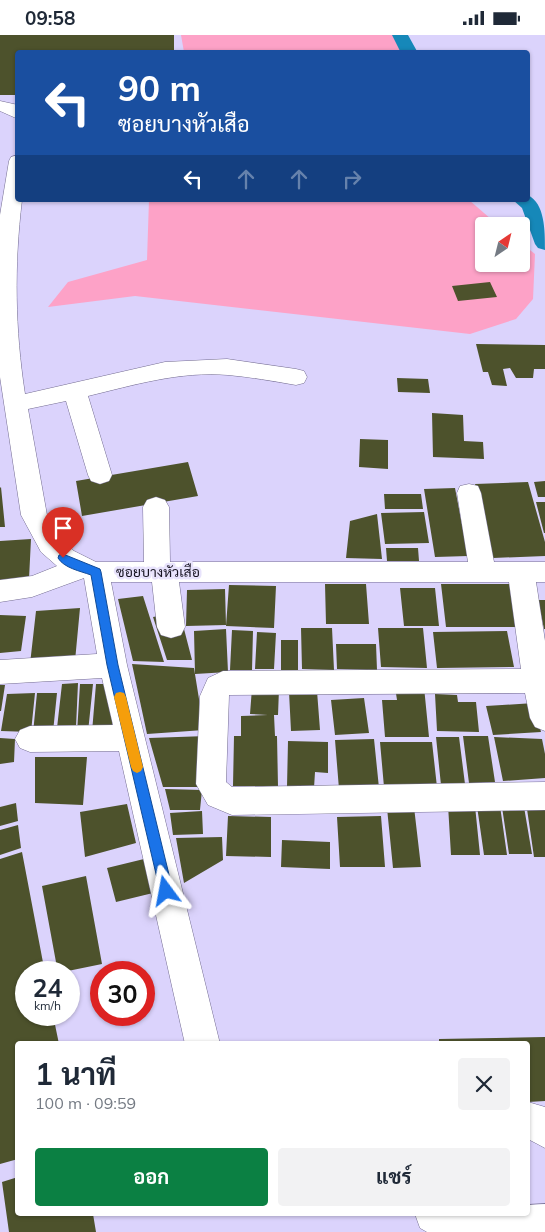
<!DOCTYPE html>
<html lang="th">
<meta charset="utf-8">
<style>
body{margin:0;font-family:Mulish,Sarabun,sans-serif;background:#f2f2f3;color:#1f2937;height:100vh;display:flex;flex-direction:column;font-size:19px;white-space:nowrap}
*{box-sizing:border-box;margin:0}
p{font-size:16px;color:#747a83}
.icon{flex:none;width:28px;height:28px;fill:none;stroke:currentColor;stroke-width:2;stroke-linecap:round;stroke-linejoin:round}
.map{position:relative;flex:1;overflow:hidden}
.panel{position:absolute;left:15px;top:1006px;width:515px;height:175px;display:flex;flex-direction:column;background:#fff;border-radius:5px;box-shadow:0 1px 4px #0004}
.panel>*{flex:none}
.hud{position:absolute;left:15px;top:15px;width:515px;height:152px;border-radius:5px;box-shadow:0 1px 4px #0004;background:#1a4fa0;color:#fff;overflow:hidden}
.needle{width:32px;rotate:35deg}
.controls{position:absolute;left:475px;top:182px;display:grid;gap:10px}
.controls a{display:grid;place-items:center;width:55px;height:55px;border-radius:5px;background:#fff;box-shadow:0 1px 4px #0004;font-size:25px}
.speed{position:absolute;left:15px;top:926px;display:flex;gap:10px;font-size:25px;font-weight:700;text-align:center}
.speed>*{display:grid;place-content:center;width:65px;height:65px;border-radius:50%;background:#fff;box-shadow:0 1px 4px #0004;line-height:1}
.speed small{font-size:12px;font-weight:400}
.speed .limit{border:8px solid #d22;background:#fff;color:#111}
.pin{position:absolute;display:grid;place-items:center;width:42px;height:42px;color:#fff;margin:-51px -21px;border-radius:50% 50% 50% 0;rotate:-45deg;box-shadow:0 0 5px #0007}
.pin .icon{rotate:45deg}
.me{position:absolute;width:55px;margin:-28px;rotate:347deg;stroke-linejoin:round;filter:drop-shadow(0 0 4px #0008)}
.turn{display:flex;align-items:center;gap:18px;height:105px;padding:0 20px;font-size:22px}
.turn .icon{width:65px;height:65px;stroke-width:2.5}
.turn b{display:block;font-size:35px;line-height:42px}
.lanes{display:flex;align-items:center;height:48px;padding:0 20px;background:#0003;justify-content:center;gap:25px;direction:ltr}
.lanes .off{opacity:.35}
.round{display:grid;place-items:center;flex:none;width:52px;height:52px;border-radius:5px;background:#f2f2f3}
.overview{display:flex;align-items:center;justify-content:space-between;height:85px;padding:0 20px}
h1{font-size:30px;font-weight:700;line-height:38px}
.action{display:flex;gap:10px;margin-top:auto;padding:10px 20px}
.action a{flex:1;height:58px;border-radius:5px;background:#0b8043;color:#fff;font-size:20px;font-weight:700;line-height:58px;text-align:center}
.action a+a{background:#f2f2f3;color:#1f2937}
.status{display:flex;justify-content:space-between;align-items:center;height:35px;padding:0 25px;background:#fff;direction:ltr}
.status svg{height:14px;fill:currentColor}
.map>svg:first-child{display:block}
</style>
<div class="status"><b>09:58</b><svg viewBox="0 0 49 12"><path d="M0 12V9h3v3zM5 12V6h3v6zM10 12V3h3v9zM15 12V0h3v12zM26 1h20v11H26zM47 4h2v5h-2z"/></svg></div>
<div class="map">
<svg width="545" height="1197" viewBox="0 0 545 1197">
<rect width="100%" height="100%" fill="#dbd3fc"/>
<path fill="#fda2c7" d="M181 0H405L411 17H184Z
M149 165H469L499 191H484V229H521V208L535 219 533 264 516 284 470 299 135 261 48 272 68 247 147 225Z"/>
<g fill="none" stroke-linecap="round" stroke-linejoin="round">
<path fill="#1688b9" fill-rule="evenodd" d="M392 0H408L418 18H401Z
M528 160C545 169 545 195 545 215L538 213 535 209 522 173 513 165H528Z"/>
</g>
<path fill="#4d522c" d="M0 0H174V18H18V60H0Z
M490 247 497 262 458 266 452 251Z
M476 309 545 310V334H534L533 343H516L510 333 503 334 507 351 492 350 488 337H483Z
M397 343 428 344 430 358 398 357Z
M432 378 463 380 464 406 483 407 484 424 433 422Z
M360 404 388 405V434L359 432Z
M188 427 198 461 82 481 76 446Z
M545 446V462H538L534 447Z
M528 447 545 507V521L493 523 475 449Z
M1 452 5 492H0V453Z
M455 453 468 521 435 522 424 454Z
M384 459H421L423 474H385Z
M536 467H545V498H544Z
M424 477 429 508 385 509 381 478Z
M377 479 382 524 346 523 350 486Z
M31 504 29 544 0 546V506Z
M386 513H418L419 526H387Z
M325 549H366L369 589H326Z
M441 549H510L517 592H446Z
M229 550 276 551 274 593 226 591Z
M400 553H435L439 591H404Z
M225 554 226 590 186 591 187 555Z
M143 561 164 627 133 626 118 564Z
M538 565H545V594H544Z
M80 573 75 626 30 629 36 576Z
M0 580 26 581 21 616 0 618Z
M164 580 184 594 192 625H167L153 582Z
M301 593H332L334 635 302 634Z
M378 593H423L427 633 381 632Z
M226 594 228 637 195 639 194 596Z
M232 595 253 596 252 635H230Z
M507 596 514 632 437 633 433 597Z
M257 597 276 598 274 634H255Z
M281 605H298V635H281Z
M336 609H376L377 635 337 634Z
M132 629 194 633 204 695 147 699Z
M78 648 76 692 57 693 62 649Z
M80 649H93L88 697 77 698Z
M96 649H114L112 694 92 697Z
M0 650H5L1 676H0Z
M395 652H424L429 702H385L382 665H397Z
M252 653 279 654 278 680H274L275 701H277L278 751H233L234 701H241V681L268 680 250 679Z
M317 656 320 695 291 696 289 657Z
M35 658 31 697 1 696 7 659Z
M37 658H57L53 697 33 698Z
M435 659 457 660 458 667H476L479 697 437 696Z
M364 663 369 698 335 700 331 665Z
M534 668 541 697 493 700 486 671Z
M207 701 202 752H163L149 703Z
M463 701H488L495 747 469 748Z
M436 702H459L465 749 441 750Z
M494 702 542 704 545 719V743L503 746Z
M0 703 15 704 14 727 0 729Z
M374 704 379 753 339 754 335 705Z
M288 706 328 707V738L315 737 314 753 287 752Z
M380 707H432L437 752H384Z
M35 722H87L83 770 35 768Z
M165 754 202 755 200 775H170Z
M16 768 18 786 0 791V772Z
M127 769 136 808 85 822 80 777Z
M448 770 475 771 480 820H451Z
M477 771H500L507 820H484Z
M414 772 421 832 393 833 387 773Z
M502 772H524L532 819H509Z
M527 774H545V822H534Z
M202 776 203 799 173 800 170 778Z
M228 781 271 782V822L226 821Z
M381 781 385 832H340L337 782Z
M18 790 21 813 0 820V795Z
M222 802 223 825 184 848 176 803Z
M282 805 330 807V834L281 832Z
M22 817 45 938H26V980H53L59 1009H18V1124L0 1129V824Z
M144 824 153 858 116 867 107 833Z
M86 841 102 929 58 938 42 851Z
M545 1002V1066L528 1067V1009H439V1004Z
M18 1142V1179H93L96 1197H9L2 1147Z"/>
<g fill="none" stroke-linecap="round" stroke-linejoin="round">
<defs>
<path id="minor" d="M0 66 18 70V84L0 76Z
M18 120V165H22C14 231 15 294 25 359L165 327 227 324 296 334 304 336 307 342 304 348 296 350C273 346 250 342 228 340 180 336 134 350 88 361L112 440 109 446 100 449 91 446 88 440 66 366 28 374 47 480 59 503 74 516 96 527H144L143 472 147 465 156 462 165 465 169 472 170 527H468L457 458 460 451 469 449 478 451 481 458 494 527H545V547H536L545 606V696L535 692 530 683 525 658 229 660 226 747 232 752 545 747V775L232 780 208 770 196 749 200 661 208 643 223 636 521 634 509 547H179L185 592 181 600 171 603 161 600 157 592 152 547H111L127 630 220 1009H185L119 716 30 717 20 713 15 704 20 695 30 691 113 690 102 643 0 649V625L97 619 84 543 32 562 0 567V545L32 541 57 531 41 517 21 480 0 342V180L9 126 11 122Z
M528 1067 545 1072V1113L528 1104Z
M545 1169V1197H427L420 1193 415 1179H528V1170Z"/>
</defs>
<use href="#minor" stroke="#746d91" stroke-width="1"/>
<use href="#minor" fill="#fff" fill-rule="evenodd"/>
</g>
<path fill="#1a73e8" stroke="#114b97" d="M63 519 100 534 101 537 118 630 173 856 171 860 166 862 162 860 160 856 107 630 91 540C80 536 64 533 58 523L59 520Z"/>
<path fill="#f59e0b" d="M120 657 124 658 126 662 143 732 141 736 137 738 133 736 131 732 114 662 116 658Z"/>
<g text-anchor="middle" stroke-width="5" stroke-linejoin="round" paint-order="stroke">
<g font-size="14" fill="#171422" stroke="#e8e3fc">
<text x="158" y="542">ซอยบางหัวเสือ</text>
</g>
</g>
</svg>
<div class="controls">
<a><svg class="needle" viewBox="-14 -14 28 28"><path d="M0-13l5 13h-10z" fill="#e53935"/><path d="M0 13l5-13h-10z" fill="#747a83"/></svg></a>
</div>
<div class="speed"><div>24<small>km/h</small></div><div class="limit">30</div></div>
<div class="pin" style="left:63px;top:523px;background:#d93025"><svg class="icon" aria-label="arrive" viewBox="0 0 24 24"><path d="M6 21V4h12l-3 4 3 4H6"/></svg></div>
<svg class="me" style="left:166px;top:856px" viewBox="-20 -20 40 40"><path d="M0-17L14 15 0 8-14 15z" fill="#1a73e8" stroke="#fff" stroke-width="4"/></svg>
<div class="hud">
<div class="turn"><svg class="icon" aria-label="left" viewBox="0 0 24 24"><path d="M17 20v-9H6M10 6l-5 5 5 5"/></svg><div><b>90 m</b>ซอยบางหัวเสือ</div></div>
<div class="lanes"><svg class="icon" aria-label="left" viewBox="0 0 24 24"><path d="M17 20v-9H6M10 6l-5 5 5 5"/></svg><svg class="icon off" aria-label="ahead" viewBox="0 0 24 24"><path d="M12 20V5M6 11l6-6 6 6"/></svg><svg class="icon off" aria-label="ahead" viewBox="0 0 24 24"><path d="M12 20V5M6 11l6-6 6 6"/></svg><svg class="icon off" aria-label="right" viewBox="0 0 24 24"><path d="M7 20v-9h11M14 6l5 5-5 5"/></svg></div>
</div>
<section class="panel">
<div class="overview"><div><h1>1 นาที</h1><p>100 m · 09:59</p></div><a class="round"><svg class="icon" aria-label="close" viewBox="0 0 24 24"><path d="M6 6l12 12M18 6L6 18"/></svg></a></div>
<div class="action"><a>ออก</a><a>แชร์</a></div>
</section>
</div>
